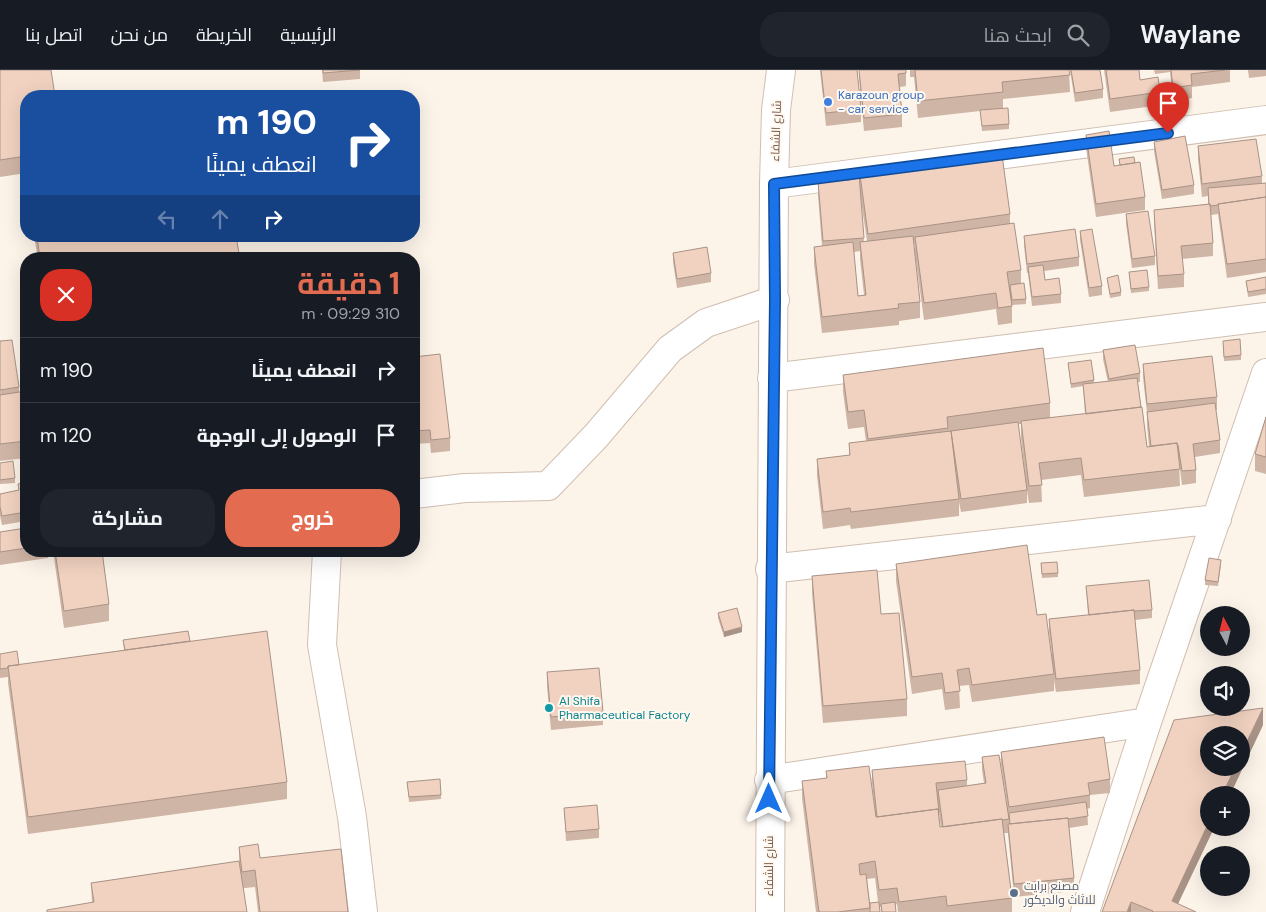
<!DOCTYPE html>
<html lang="ar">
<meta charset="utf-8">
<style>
body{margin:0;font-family:"DM Sans",Cairo,sans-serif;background:#20242c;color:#f1f3f6;direction:rtl;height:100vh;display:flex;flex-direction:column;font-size:19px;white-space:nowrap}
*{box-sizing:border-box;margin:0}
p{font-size:16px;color:#9ea1a6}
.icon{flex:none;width:28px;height:28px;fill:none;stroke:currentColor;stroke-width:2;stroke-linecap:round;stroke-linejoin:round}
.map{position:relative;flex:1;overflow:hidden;direction:ltr}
.panel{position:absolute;left:20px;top:182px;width:400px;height:305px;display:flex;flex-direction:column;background:#171b24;border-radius:20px;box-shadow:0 5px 20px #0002;direction:rtl}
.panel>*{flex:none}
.banner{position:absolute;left:20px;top:20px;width:400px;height:152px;border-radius:20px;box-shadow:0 5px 20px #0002;direction:rtl;background:#1a4fa0;color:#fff;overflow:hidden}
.needle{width:32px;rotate:353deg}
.tools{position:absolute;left:1200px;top:536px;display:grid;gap:10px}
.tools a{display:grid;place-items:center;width:50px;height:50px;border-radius:50%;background:#171b24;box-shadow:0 5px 20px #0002;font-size:25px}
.pin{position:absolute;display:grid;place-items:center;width:42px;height:42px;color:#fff;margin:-51px -21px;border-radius:50% 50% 50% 0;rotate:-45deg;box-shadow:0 0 5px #0007}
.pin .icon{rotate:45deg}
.me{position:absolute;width:55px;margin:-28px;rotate:0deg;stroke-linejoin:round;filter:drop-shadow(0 0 4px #0008)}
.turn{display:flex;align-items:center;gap:18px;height:105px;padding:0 20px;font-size:22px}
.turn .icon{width:65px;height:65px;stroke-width:2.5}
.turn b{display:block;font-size:35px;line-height:42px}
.lanes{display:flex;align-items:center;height:48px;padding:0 20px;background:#0003;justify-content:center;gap:25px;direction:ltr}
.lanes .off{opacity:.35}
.round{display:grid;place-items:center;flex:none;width:52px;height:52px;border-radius:20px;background:#20242c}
.summary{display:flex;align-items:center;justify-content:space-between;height:85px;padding:0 20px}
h1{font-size:30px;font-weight:700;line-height:38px;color:#e36c50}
.primary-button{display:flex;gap:10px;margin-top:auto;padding:10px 20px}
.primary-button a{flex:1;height:58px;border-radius:20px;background:#e36c50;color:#fff;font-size:20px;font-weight:700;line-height:58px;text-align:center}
.primary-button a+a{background:#20242c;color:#f1f3f6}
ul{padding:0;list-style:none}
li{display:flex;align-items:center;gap:15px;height:65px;padding:0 20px;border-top:1px solid #363941}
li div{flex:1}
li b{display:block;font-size:19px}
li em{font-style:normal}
header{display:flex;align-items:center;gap:30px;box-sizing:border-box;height:70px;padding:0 25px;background:#171b24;border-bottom:1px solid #363941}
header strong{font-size:24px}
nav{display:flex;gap:28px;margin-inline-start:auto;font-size:18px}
.search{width:350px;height:45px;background:#20242c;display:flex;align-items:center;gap:12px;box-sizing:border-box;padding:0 18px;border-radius:20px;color:#9ea1a6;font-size:19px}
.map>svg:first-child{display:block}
</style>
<header>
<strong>Waylane</strong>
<div class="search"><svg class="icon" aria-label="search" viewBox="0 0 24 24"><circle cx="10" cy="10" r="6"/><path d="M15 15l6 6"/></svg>ابحث هنا</div>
<nav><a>الرئيسية</a><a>الخريطة</a><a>من نحن</a><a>اتصل بنا</a></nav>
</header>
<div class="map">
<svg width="1266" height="842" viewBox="0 0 1266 842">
<rect width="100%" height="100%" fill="#fcf4e9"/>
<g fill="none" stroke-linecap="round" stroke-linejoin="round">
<defs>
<path id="minor" d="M774 114 1266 50
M772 308 1266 247
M414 424 465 418 548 416 596 366 670 279 706 253 775 230
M327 481 322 575 352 747 363 842
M770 499 1217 449
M769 710 1147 652
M770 842 774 114 776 40 781 0
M1085 842 1147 652 1266 303"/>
</defs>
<use href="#minor" stroke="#d1beb0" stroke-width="30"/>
<use href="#minor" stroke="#fff" stroke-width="28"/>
</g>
<path fill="#cfb5a5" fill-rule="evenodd" d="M0 0 26 26V103L0 107Z
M322 0H360V9L323 12Z
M820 0H857L861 39V52L826 56Z
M859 0H906V16L900 17 902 44V57L864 61 859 7Z
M910 0H1069L1070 22 1003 29V38L1009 54V59L982 61 980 41 918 48 914 7H910Z
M1070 0H1100L1103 19V28L1075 32Z
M1104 0H1139L1140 10 1160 22V35L1110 42Z
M1154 0H1230V12L1192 17V28L1173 31 1170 2 1155 4Z
M1248 0H1266V6L1249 8Z
M1086 65 1114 96 1120 95 1119 89 1135 93 1145 127V140L1096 147 1086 78Z
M1154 72 1194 115V124L1162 129 1154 81Z
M1198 76 1262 106V113H1266V202L1227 208 1218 144 1211 145 1213 173V186L1182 189 1184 204V217L1158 219 1154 153V140L1208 134V126L1202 127 1198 89Z
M860 105 1010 144V153L1021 200V213L1026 229V234L1012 235V253L998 255 996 239 924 250 915 184V174L914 175 920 232V248L899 251V255L822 263 814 194V177L822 176 818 125V112L860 120ZM860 124 867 171 864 172ZM860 181V189L864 225 858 226 854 182Z
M1126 144 1155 186V195L1132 198 1126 153Z
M1080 161 1102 216V225L1089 227 1080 170Z
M34 166H236L240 189H38Z
M1024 166 1079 187V196L1044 201 1045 210 1061 224V233L1032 236 1028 203H1027L1024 175Z
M673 183 711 203V212L677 218 673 192Z
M1129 202 1149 217V221L1131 223Z
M1266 207V224L1248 227 1246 211Z
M1107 208 1121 222V226L1110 228Z
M0 271 19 317V323L26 321V388L0 391Z
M1223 275 1241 285V290L1224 291Z
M1103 280 1140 303V312H1138L1141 337 1147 377 1149 376 1147 355V343L1143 307V294L1217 327V340H1216L1220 370V383L1195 387 1196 400V413L1182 415 1179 392 1180 416 1084 427 1081 405 1041 410 1042 432 1029 433 1027 421V433L961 442 959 432V446L851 459 850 455 823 459 817 406V389L849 385V373L866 371 864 357 848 359 843 322V305L1050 333V348L1085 344 1083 316 1071 318 1068 293 1094 310V313L1108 312 1103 289ZM1018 354H1021V368L1026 414Z
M414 287 450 368V381L431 383 430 373 414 374Z
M1266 347V404L1255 401V384Z
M0 393 15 408V413L0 414Z
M26 412V451L2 455 0 446V424L18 420V414Z
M26 458V481H48V488L0 495V462Z
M53 481H102L109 534V551L64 558Z
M1041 493 1058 503V507L1042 508Z
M896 494 1037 545 1052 584 1049 562V549L1088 545 1086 516 1152 540V548L1135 550 1140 600V614L1056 622 1054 610V621L972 632 969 615 959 616 960 638 945 640 942 619 912 624 896 511Z
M1221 495 1218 516 1205 515V510Z
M812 506 881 544 907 629V646L823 653 812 523Z
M718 543 742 562 724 567 718 548Z
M123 570 190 571 287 712V729L28 764 8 613V607L0 608V584L19 595 124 580Z
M547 602 603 642V655L551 660 547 616Z
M1263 655 1230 725H1209L1214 758 1178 834 1196 842H1102Z
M1001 682 1110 709V723L1090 725V738L1087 739 1088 755 1069 758 1074 808V821L1014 827 1008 763H1004L1012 828V842H898L897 834 895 835 896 842H881V837H879L880 842H816L802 728V711L826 708V701L875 740 872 713V700L967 710V716L984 713 982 700V687L1007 733 1001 695ZM938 736 941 757H940ZM875 808 878 832 870 833 867 809Z
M407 712 441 725V729L409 732Z
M564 738 599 759V768L566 771Z
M239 777 260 788 348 842H258L255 817 92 833 91 813 239 791Z"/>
<path fill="#a99386" d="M742 557V562L724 567V562Z
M1263 638V655L1230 725H1222L1235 698H1241V684Z
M1209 752V758H1214L1174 842 1172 831Z
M1131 832V842H1127Z"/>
<path fill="#f1d2c0" stroke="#a99386" d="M0 0H51L55 26H26V86L0 90Z
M323 0H360L323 3Z
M821 0H857L861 39 826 43Z
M859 0H906V3L898 4 902 44 864 48Z
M915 0H1069L1070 5 1002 12 1003 22 918 31Z
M1071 0H1100L1103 19 1075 23Z
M1106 0H1139L1140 10 1158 7 1160 22 1110 29Z
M1171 0H1225L1191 4 1192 15 1173 18Z
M1008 38 1009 54 982 56 980 40Z
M1109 61 1114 96 1140 92 1145 127 1096 134 1086 65Z
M1185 66 1194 115 1162 120 1154 72Z
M1256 69 1262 106 1202 114 1198 76Z
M1002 85 1010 144 868 164 860 105Z
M1134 87 1135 93 1120 95 1119 89Z
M859 104 864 168 823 171 818 112 850 110 849 105Z
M1266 113V127L1218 134V135L1210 136V134H1209L1208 118Z
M1266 127V189L1227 194 1218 134Z
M1210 134 1213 173 1181 176 1184 204 1158 206 1154 140Z
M1148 141 1155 186 1132 189 1126 144Z
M1014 153 1021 200 1007 202 1012 236 998 238 996 223 924 233 915 167Z
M1075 159 1079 187 1027 194 1024 166Z
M1092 159 1102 216 1089 218 1080 161Z
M37 166H236L240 189H40Z
M913 166 920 232 898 234 899 238 822 247 814 177 853 172 858 226 866 225 860 172Z
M707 177 711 203 677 209 673 183Z
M1043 195 1045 210 1059 208 1061 224 1032 227 1028 197Z
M1147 200 1149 217 1131 219 1129 202Z
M1118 205 1121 222 1110 224 1107 208Z
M1266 207V219L1248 222 1246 211Z
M1024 213 1026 229 1012 230 1010 215Z
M1240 269 1241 285 1224 287 1223 271Z
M12 270 19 317 0 320V271Z
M1135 275 1140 303 1109 309 1103 280Z
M1043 278 1050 333 947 347 948 358 868 369 864 340 848 342 843 305Z
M440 284 450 368 431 370 430 360 414 361V287Z
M1212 286 1217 327 1147 334 1143 294Z
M1091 290 1094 310 1071 314 1068 293Z
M1137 308 1141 337 1086 344 1083 314Z
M26 321V371L0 374V325Z
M1215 333 1220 370 1193 374 1196 400 1182 401 1178 375H1177V373L1151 376 1147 342Z
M1142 337 1147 377 1177 373 1180 399 1084 410 1081 388 1039 393 1042 415 1029 416 1021 351Z
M1266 347V387L1255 384Z
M1018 352 1027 420 961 429 951 361Z
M951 361 959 429 851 442 850 438 823 442 817 389 850 385 849 373Z
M13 391 15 408 0 410V393Z
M26 412V442L2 446 0 437V424L19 420 18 414Z
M26 458V478L0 482V462Z
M1027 475 1037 545 1046 544 1054 604 972 615 969 598 957 600 960 621 945 623 942 603 912 607 896 494Z
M55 481H102L109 534 64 541Z
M1209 488 1221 490 1218 512 1205 510Z
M1057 492 1058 503 1042 504 1041 493Z
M877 500 881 544 899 543 907 629 823 636 812 506Z
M1149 510 1152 540 1134 541V540L1089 545 1086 516Z
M737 538 742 557 724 562 718 543Z
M1134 540 1140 600 1056 609 1049 549Z
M188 561 190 571 125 580 123 570Z
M267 561 287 712 28 747 8 596Z
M17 581 19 595 8 596V598L0 599V584Z
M599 598 603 642 551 647 547 602Z
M1263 638 1241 684V665H1209V698H1235L1222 725H1209V752L1172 831 1196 842H1152L1153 841 1131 832 1127 842H1102L1174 650Z
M1104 667 1110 709 1088 713 1090 725 1009 737 1001 682Z
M999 685 1009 749 1003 750 1002 749 943 757 938 720 986 713 982 687Z
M965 691 967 710 936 713 939 742 938 739 877 747 872 700Z
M869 696 876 747 938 739 940 757 1002 749 1012 828 947 836 946 826 899 832 897 818 879 820 875 791 859 794 860 805 866 804 870 838 838 842H819L802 711 827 708 826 701Z
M440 709 441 725 409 727 407 712Z
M1086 732 1088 746 1069 749 1068 748 1010 754 1009 743Z
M597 735 599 759 566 762 564 738Z
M1068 748 1074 808 1014 814 1008 754Z
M258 774 260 788 341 779 348 842H260L255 800 242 802 239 777Z
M239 791 247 842H47V840L94 832 91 813Z
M879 832 880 842H870V833Z
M895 832 896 842H882L881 834Z"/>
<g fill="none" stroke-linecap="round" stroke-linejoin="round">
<defs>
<path id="route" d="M769 729 775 230 774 114 1168 63"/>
</defs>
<use href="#route" stroke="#114b97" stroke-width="12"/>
<use href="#route" stroke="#1a73e8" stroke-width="9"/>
</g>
<circle fill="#3f7fe0" stroke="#fff8ef" stroke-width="2" cx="828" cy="32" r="5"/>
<circle fill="#0f9aa8" stroke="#fff8ef" stroke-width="2" cx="549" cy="638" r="5"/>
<circle fill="#5c6f8a" stroke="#fff8ef" stroke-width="2" cx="1014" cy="823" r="5"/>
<g text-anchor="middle" stroke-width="4" stroke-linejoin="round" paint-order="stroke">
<g font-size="12" fill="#366cbe" stroke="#fff8ef" text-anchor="start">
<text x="838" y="29">Karazoun group<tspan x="838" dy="14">- car service</tspan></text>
</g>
<g font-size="12" fill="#775a4c" stroke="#fff8ef">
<text transform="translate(776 61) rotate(-88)" y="4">شارع الشفاء</text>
<text transform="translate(769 796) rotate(-90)" y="4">شارع الشفاء</text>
</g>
<g font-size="12" fill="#0d838f" stroke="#fff8ef" text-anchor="start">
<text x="559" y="635">Al Shifa<tspan x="559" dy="14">Pharmaceutical Factory</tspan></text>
</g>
<g font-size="12" fill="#4e5e75" stroke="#fff8ef" text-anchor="start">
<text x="1024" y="820">مصنع برايت<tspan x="1024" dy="14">للاثاث والديكور</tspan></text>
</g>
</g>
</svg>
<div class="tools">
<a><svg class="needle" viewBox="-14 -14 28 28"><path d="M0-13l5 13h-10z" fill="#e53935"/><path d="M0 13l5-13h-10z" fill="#9ea1a6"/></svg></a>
<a><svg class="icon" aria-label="sound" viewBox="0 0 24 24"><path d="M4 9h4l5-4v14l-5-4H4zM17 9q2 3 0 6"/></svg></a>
<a><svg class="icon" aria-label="layers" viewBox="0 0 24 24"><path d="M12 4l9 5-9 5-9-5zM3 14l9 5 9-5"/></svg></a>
<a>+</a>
<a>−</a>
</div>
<div class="pin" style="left:1168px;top:63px;background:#d93025"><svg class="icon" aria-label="arrive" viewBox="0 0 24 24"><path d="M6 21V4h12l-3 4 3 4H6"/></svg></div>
<svg class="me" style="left:769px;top:729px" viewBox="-20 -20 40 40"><path d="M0-17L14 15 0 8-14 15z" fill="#1a73e8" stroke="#fff" stroke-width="4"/></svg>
<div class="banner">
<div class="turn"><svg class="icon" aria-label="right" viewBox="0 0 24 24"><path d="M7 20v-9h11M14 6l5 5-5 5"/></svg><div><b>190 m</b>انعطف يمينًا</div></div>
<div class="lanes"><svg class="icon off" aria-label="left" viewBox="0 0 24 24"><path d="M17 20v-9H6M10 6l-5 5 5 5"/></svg><svg class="icon off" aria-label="ahead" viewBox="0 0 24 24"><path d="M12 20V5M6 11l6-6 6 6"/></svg><svg class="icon" aria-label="right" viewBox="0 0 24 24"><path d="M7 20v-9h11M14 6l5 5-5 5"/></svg></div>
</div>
<section class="panel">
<div class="summary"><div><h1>1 دقيقة</h1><p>310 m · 09:29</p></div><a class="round" style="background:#d93025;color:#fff"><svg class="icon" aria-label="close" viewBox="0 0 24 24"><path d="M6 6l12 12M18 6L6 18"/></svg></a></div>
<ul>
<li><svg class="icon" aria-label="right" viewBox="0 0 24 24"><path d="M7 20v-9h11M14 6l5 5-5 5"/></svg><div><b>انعطف يمينًا</b></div><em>190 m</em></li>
<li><svg class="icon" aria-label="arrive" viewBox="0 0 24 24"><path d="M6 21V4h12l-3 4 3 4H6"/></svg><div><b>الوصول إلى الوجهة</b></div><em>120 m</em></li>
</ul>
<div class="primary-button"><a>خروج</a><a>مشاركة</a></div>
</section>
</div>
